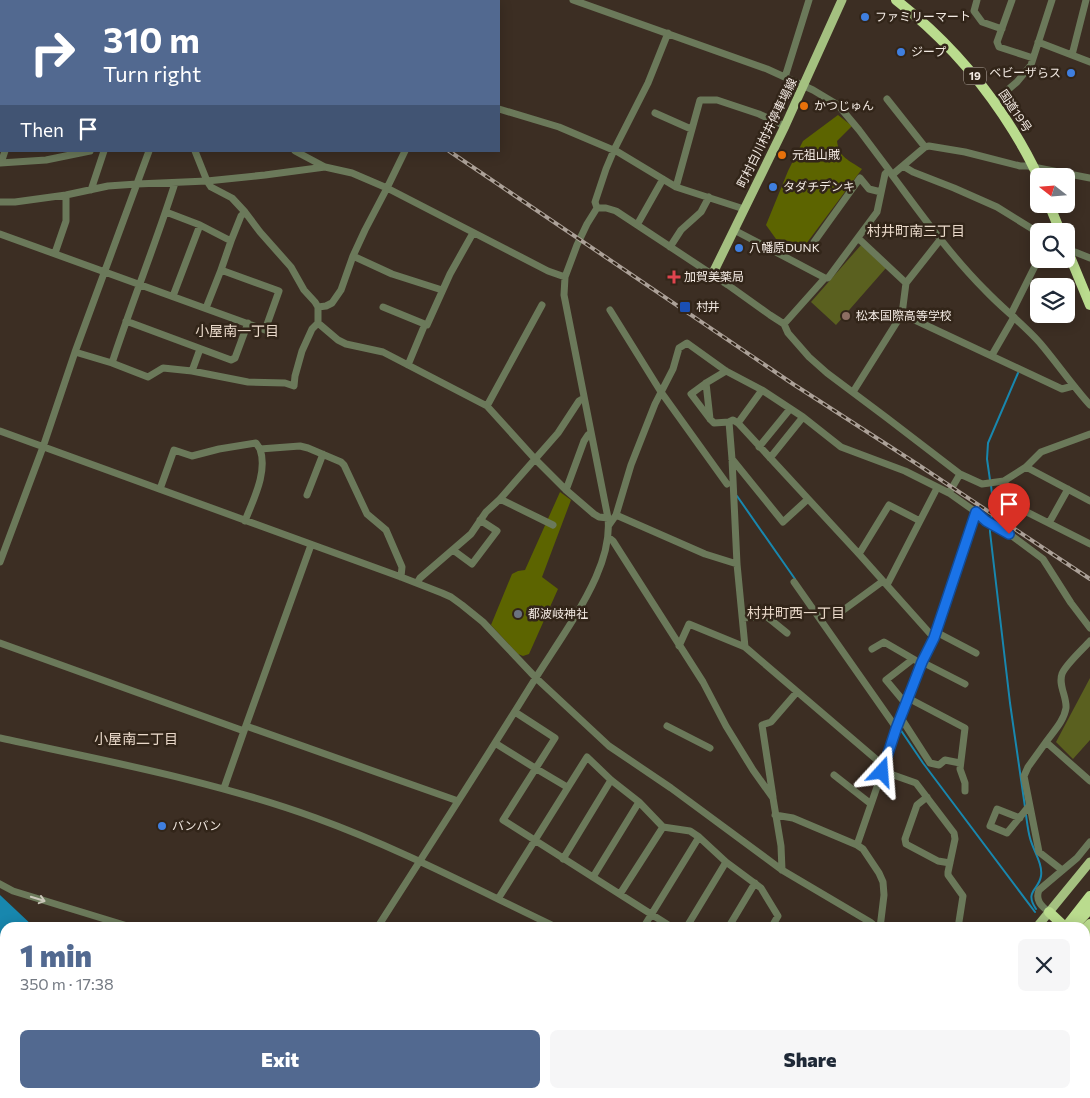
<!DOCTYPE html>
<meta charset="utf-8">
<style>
body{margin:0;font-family:Commissioner,"Noto Sans JP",sans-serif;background:#f6f6f7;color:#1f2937;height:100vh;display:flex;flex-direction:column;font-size:19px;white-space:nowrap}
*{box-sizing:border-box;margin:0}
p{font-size:16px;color:#747a83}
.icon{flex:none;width:28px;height:28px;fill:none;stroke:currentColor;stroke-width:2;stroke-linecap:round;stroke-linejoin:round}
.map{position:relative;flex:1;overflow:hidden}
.details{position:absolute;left:0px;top:922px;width:1090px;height:176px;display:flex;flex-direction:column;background:#fff;border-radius:15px 15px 0 0;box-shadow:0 2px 12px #0003}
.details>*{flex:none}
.banner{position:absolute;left:0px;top:0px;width:500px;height:152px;box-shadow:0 2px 12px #0003;background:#526990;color:#fff;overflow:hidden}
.needle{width:32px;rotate:287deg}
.tools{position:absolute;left:1030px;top:168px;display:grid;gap:10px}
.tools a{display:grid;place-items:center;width:45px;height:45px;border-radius:8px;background:#fff;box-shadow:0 2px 12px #0003;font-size:25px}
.pin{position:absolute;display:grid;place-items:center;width:42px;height:42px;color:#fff;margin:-51px -21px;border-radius:50% 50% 50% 0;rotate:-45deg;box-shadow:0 0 5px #0007}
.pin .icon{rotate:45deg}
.me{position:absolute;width:55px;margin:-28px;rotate:19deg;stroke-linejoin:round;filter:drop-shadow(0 0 4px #0008)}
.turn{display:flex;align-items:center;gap:18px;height:105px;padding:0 20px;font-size:22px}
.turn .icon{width:65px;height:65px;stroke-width:2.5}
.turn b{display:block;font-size:35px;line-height:42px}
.then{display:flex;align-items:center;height:48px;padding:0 20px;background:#0003;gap:10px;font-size:19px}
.round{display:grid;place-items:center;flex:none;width:52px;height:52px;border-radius:8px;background:#f6f6f7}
.summary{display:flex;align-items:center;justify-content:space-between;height:85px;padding:0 20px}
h1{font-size:30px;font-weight:800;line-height:38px;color:#526990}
.action{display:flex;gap:10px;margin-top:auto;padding:10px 20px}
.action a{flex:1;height:58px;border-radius:8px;background:#526990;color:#fff;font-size:20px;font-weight:800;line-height:58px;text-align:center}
.action a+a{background:#f6f6f7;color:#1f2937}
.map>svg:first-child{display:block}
</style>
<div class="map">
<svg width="1090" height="1098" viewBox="0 0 1090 1098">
<rect width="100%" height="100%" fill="#3c2e23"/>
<path fill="#5a601f" d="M861 245 886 268 836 325 811 302Z
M1090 678V740L1073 759 1056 742Z"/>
<path fill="#5c6400" d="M838 115 852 126 837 141C839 158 849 160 862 169L806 244 776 239 766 225 788 171 803 141Z
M560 492 571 500 542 577 558 589 529 654 523 656 518 654 491 625 512 574 518 571 525 570Z"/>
<path fill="#1887ae" d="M0 895 34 927 5 928V988H0Z
M287 1094H559L569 1098H299Z"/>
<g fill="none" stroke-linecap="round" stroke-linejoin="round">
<path stroke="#1887ae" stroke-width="2" d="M990 480 987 459 988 443 1018 373
M991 485 993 504 991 522
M737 496 795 579
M990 527V532L1010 703 1025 807
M900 729 923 763 1035 912
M1026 815C1027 822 1028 831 1030 838 1033 850 1043 864 1041 876 1039 890 1024 891 1036 909
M1085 956 1090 960
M1085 961 1090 965
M1085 993H1090"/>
<path stroke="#6b795a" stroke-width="7" d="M49 0 52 1
M375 0 379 1
M573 0 767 69 813 90 838 105 859 130 889 170 892 175C921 214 950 255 985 290 1002 308 1023 324 1040 343 1057 363 1072 385 1090 405
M977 0 974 11 982 22 1002 29
M1012 0 997 42 999 47 1033 58
M13 1V0
M258 1V0
M275 1V0
M294 1V0
M313 1 314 0
M385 1V0
M440 1V0
M0 21 1 22
M0 31 1 27
M1038 42 1090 62
M1072 55 1086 0
M0 68 1 69
M785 77 809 0
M887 99 925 147
M994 101 997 99 1017 82 1031 65 1052 0
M499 109 559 127 618 152 676 187 744 209
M655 113 691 129
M295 151 325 167 352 173 387 188 548 271 565 277
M0 163 46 160 90 151
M1 163 5 151
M903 166 913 172 954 188 997 207 1039 233
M892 175 925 147 929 146 965 152 1020 166H1028L1090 178
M676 187 700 100H717L759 114 785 126
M91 190 104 151
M0 202H15L66 195 108 186 137 184 207 181 265 175 325 167
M597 208 595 202 606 169 614 150 648 83 668 33
M637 225 663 179
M734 230 825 278
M0 234 265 330 279 291 221 270 231 241 200 225 166 212
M231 241 241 216 245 212
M814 242 860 178 869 189 881 192
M670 247 681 230 701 212 709 197
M55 253 66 221V195
M1069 253 1075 252 1090 258
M353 256 392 274 442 290
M906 283 940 240
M173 296 200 225
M318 307 326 306 332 303 341 290 353 256 365 230 387 188 405 151
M383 307 427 325 450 274 473 233
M206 308 221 270
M610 310 661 392 727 484
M902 314 1062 389 1073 386
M1011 314 1039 258
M126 321 231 360 235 358 248 323
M318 323 338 340 346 344 383 352 487 406 535 459 566 490 594 514 599 517 608 518
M784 324 825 278H828L877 212 885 174 889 170
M75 352 112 363 148 377 163 368 192 371 248 382 285 383 294 386 295 376 302 351 312 329 318 323V307L315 302 304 290 291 267 260 232 245 212 232 198 211 187 207 181 195 151
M992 355 1014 317
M112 363C132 302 156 243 175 183
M408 365 425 324
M192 371 200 349
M726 371 706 383 691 394 710 419 714 423 729 422 733 420 738 423 859 554 934 638
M706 383 710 419
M853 392 902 314 906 283 858 238
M487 406 542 305
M729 422 732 459 737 564 745 647
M738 423 762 390
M0 431 401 577 442 593 451 597 462 605 483 622 536 678 609 746 671 788 782 870 870 922 877 928
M759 447 790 409
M770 458 803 417
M732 459 783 522 808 499
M1026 467 1090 501
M1004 481 1017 507 1090 544
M160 489 174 450 192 456 219 449 256 443 260 449 300 446 308 448 341 462 344 465 367 514 386 530 402 567 401 577
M566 490 584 441 588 435 591 433
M949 493 960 474
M307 495 323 454
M500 499 553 525
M616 515 705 554 737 564
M245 521C253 500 268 472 260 449
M1049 523 1068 489
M609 525 616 515 631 465 655 404 673 369 679 348 687 343 726 371 762 390 803 417 841 447 905 471 949 493 976 512 986 521 1012 536 1043 559 1071 603 1090 628
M608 537 613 541 703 682 726 726 753 770 773 798 781 846 782 870
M453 550 472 564 497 531 480 520
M859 554 889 505 920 521
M0 562 43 447 75 352 149 151
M794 582 897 729
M417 583 420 578 471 534 486 512 500 499 558 433 579 401 584 398
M887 585 937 488
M838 614 883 581
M743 618 766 616 787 633
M936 632 976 653
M1090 641C1083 649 1065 665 1062 674 1058 685 1067 697 1066 708 1064 721 1053 732 1046 742L1090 781
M0 643 244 731 311 545
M679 646 689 624 745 647 884 766
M872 649 884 642 915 660
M922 662 965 684
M908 698 965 728 960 769 965 783V791
M906 704 886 680 913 659
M515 712 555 738 503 820 673 928
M901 718 930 763 939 765 945 760 960 763
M246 726 458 801
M667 726 710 748
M0 738C106 761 214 781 316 818 399 848 478 890 558 928
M1046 742 1028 767 1024 776 1039 852 1062 870
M495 743 535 768 567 787
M882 771 916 783 954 833 955 839 948 872V875L963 896 958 928
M834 775 871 804
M224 788 244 731
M773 797 762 725 771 722 797 692
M927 797 917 805 905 839 906 844 938 861 950 863
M775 815 793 818 857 845 863 849 879 873 883 882 884 895 880 928
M1020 818 997 809 990 826 1007 833 1029 806
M857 845 897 729 922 662 934 638 976 512
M563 859 611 780
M593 877 639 802
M0 884 13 891 134 928
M620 894 663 827
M498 899 587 757 611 780 639 802 663 827 690 831 699 837 726 862 761 888 778 916 771 928
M1049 912C1041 906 1035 900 1039 890L1077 858 1090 842
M377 928C428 848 480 768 530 687 552 651 579 615 596 577 604 559 610 538 608 518L564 295 565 277 577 245 587 224 597 208H606L616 211 728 285 770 315 784 324 788 333 809 357 827 373 887 418 960 474 982 484 1004 481 1026 467 1041 452 1090 434
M643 928 699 837
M686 928 726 862
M728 928 755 883
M1085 1000 1090 1001
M0 1070H5
M1085 1083 1090 1086
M639 1094 653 1098
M792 1094 796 1098
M218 1095H224L247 1098
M305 1098 307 1094"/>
<path stroke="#a4c080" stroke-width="9" d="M712 275 785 126 842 0
M1036 928 1090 862
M877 1098 882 1094"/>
<path stroke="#badc8e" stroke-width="10" d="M896 0C940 34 973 70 1003 115 1017 136 1029 156 1039 179
M1049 204 1060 231
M1066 247 1090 305
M1049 912 1066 928
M1074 926 1090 909
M1065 928 1090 896
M1085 929 1090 924
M1085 940 1090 935
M910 1098 914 1094
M924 1098 929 1094"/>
<defs>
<path id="rail" d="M231 0 233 1
M449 151 793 384 917 464 1090 579"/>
</defs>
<use href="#rail" stroke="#aca198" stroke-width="4"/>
<use href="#rail" stroke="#322519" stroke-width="2" stroke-dasharray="5.5" stroke-linecap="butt"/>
</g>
<defs><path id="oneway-shaft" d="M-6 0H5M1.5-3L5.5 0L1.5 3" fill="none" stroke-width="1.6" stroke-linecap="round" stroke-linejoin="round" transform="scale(1.25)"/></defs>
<use stroke="#cac7b9" href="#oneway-shaft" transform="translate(38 899) rotate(17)"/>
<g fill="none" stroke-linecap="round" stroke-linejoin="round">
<defs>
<path id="route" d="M882 772 896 729 922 662 934 638 976 512 986 521 1009 534"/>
</defs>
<use href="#route" stroke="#114b97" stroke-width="12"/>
<use href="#route" stroke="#1a73e8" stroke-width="9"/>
</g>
<g fill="#3f7fe0" stroke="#322519" stroke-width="2">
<circle cx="865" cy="17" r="5"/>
<circle cx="901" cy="52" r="5"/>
<circle cx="1071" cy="73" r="5"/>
<circle cx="773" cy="187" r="5"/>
<circle cx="739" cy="248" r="5"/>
<circle cx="162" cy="826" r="5"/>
</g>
<g fill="#e8710a" stroke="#322519" stroke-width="2">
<circle cx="804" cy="106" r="5"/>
<circle cx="782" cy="155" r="5"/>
</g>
<path fill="#e0444e" stroke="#322519" stroke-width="2" d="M671.5 269.5h5v5h5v5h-5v5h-5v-5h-5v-5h5z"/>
<rect fill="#1a4fb4" stroke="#322519" stroke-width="2" x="679" y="301" width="12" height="12" rx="2.5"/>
<circle fill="#8d6e63" stroke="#322519" stroke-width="2" cx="846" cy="316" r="5"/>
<circle fill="#6b7280" stroke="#322519" stroke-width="2" cx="518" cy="614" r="5"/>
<g text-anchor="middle" stroke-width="5" stroke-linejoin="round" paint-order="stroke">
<rect fill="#322519" stroke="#b8aea6" stroke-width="1" x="964" y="67.5" width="22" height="17" rx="4"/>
<g font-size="11" font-weight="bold" fill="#f2e9e2">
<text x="975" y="80">19</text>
</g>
<g font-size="12" fill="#f2e9e2" stroke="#322519" text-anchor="start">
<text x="875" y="21">ファミリーマート</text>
<text x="911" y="56">ジープ</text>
<text x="1061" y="77" text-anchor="end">ベビーザらス</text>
<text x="814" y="110">かつじゅん</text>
<text x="792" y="159">元祖山賊</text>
<text x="783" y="191">タダチデンキ</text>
<text x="749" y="252">八幡原DUNK</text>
<text x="684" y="281">加賀美薬局</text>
<text x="696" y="311">村井</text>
<text x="856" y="320">松本国際高等学校</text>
<text x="528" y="618">都波岐神社</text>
<text x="172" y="830">バンバン</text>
</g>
<g font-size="12" fill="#f2e9e2" stroke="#322519">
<text transform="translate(1015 111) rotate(56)" y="4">国道19号</text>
<text transform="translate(767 133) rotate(-64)" y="4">町村白川村井停車場線</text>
</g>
<g font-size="14" fill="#e9d8c9" stroke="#322519">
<text x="916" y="236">村井町南三丁目</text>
<text x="237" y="336">小屋南一丁目</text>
<text x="796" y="618">村井町西一丁目</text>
<text x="136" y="744">小屋南二丁目</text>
</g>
</g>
</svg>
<div class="tools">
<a><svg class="needle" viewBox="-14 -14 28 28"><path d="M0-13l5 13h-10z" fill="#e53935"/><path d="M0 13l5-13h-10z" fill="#747a83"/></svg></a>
<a><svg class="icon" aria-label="search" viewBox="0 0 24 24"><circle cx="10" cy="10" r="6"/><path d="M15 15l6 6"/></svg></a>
<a><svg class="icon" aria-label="layers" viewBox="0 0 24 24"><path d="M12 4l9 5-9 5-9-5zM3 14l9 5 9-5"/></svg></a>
</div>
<div class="pin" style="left:1009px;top:534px;background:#d93025"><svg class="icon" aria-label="arrive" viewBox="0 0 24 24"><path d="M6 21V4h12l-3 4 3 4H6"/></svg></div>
<svg class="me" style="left:882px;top:772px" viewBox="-20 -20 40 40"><path d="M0-17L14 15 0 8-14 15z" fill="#1a73e8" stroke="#fff" stroke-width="4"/></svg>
<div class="banner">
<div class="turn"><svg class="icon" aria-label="right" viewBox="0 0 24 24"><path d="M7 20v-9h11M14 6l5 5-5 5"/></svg><div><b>310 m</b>Turn right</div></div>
<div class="then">Then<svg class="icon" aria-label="arrive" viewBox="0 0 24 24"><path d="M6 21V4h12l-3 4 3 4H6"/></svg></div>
</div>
<section class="details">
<div class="summary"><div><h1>1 min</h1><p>350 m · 17:38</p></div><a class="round"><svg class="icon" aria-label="close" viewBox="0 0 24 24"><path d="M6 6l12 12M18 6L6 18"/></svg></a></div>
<div class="action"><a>Exit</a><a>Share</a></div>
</section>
</div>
